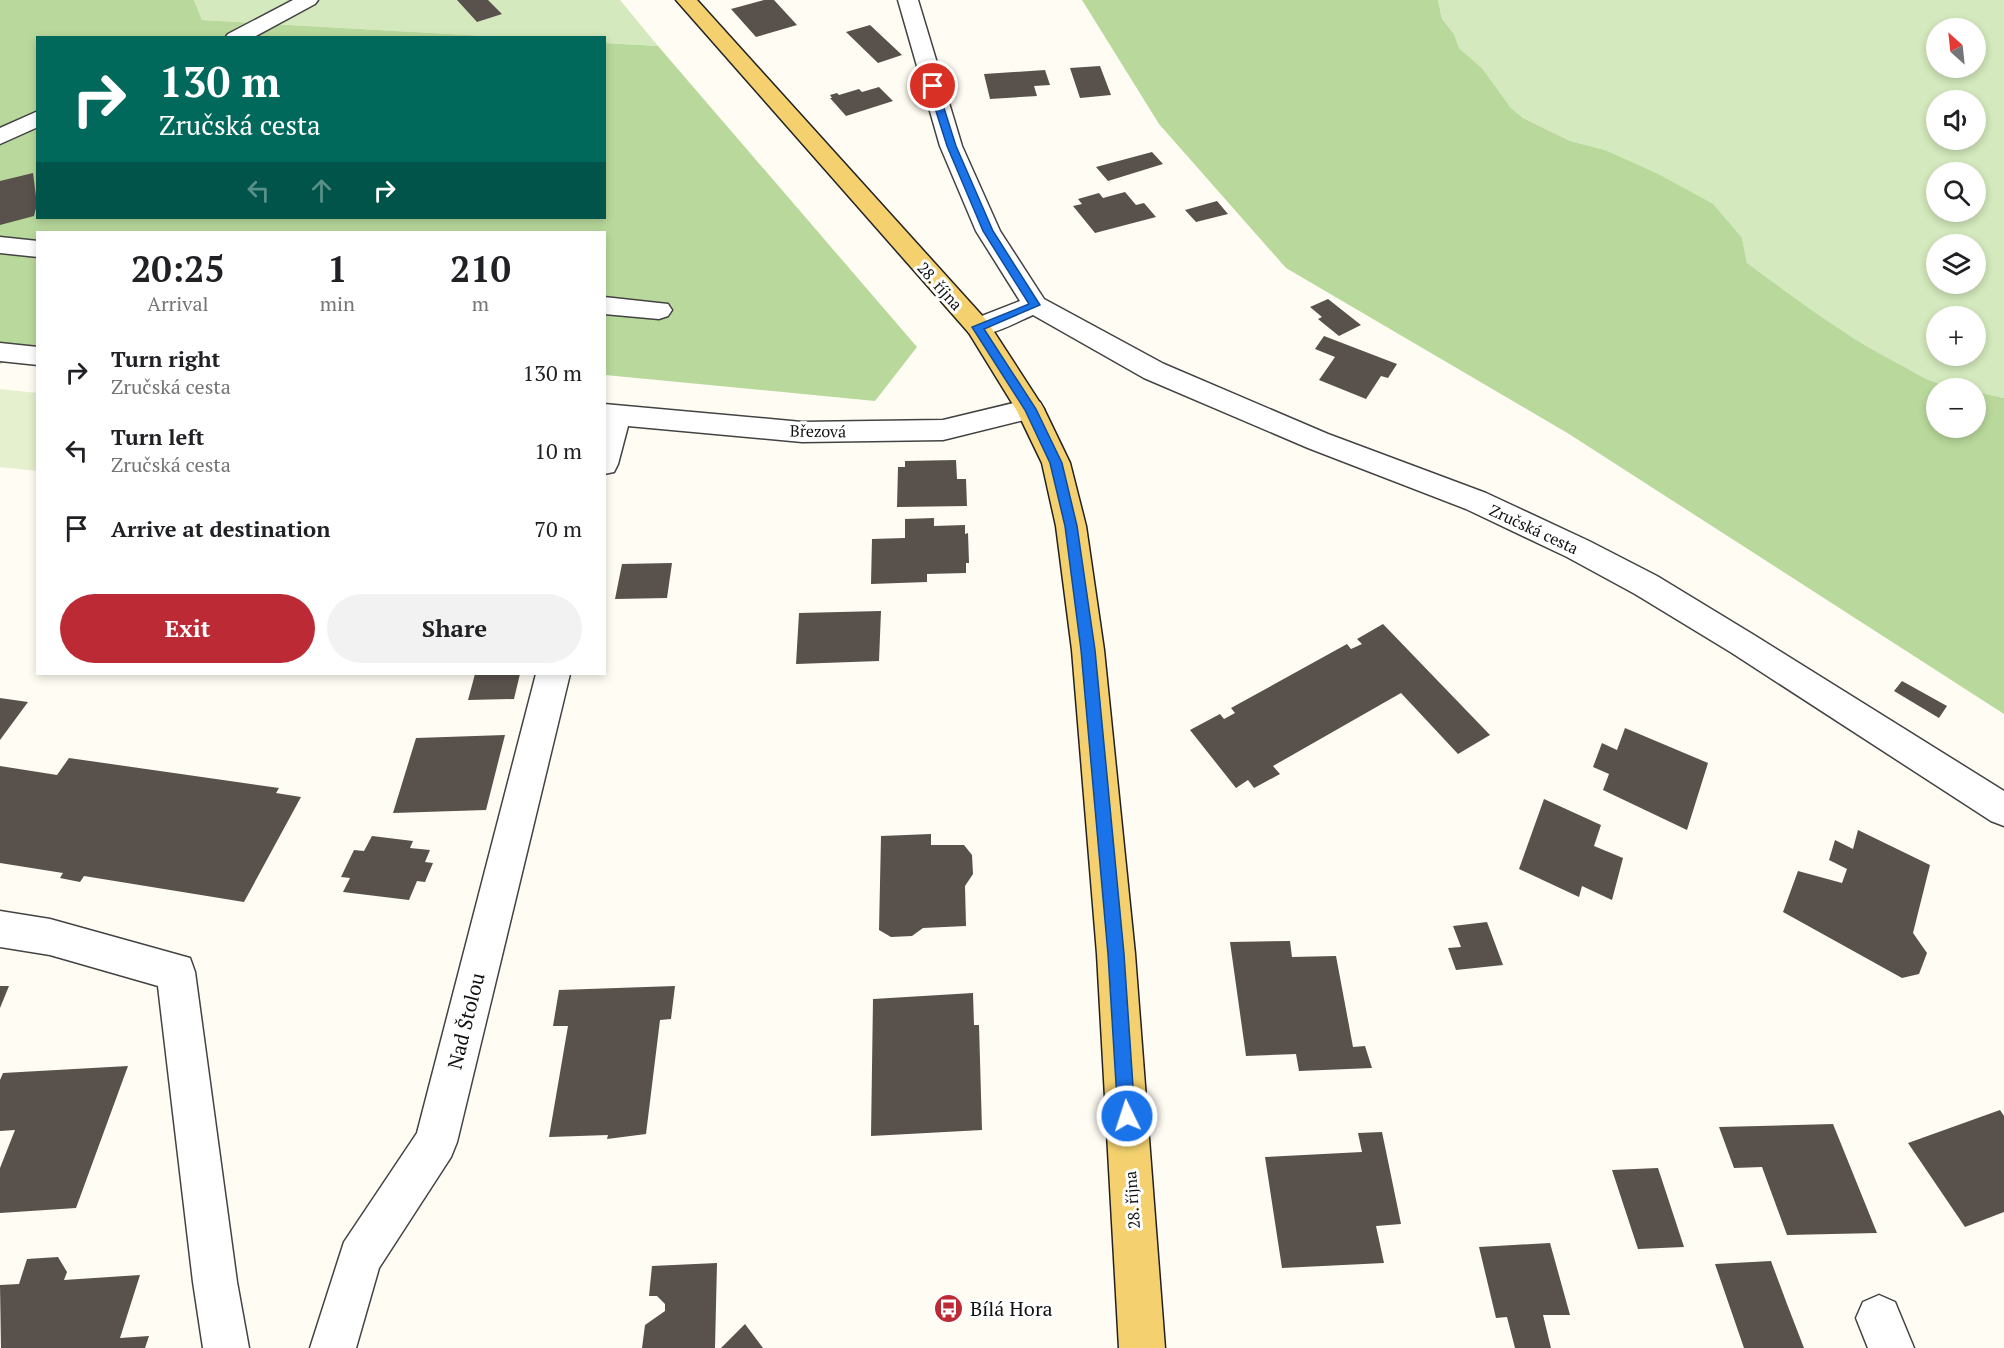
<!DOCTYPE html>
<meta charset="utf-8">
<style>
body{margin:0;font-family:"PT Serif",serif;background:#f2f2f2;color:#202124;height:100vh;display:flex;flex-direction:column;font-size:22px;white-space:nowrap}
*{box-sizing:border-box;margin:0}
p{font-size:20px;color:#757577}
.icon{flex:none;width:33px;height:33px;fill:none;stroke:currentColor;stroke-width:2;stroke-linecap:round;stroke-linejoin:round}
.map{position:relative;flex:1;overflow:hidden}
.panel{position:absolute;left:36px;top:231px;width:570px;height:444px;display:flex;flex-direction:column;background:#fff;border-radius:0px;box-shadow:0 3px 9px #0003}
.panel>*{flex:none}
.hud{position:absolute;left:36px;top:36px;width:570px;height:183px;border-radius:0px;box-shadow:0 3px 9px #0003;background:#00695c;color:#fff;overflow:hidden}
.needle{width:39px;rotate:333deg}
.controls{position:absolute;left:1926px;top:18px;display:grid;gap:12px}
.controls a{display:grid;place-items:center;width:60px;height:60px;border-radius:50%;background:#fff;box-shadow:0 3px 9px #0003;font-size:30px}
.pin{position:absolute;display:grid;place-items:center;width:51px;height:51px;color:#fff;margin:-26px;border:3px solid #fff;border-radius:50%;box-shadow:0 2px 6px #0007}
.me{position:absolute;width:66px;margin:-33px;rotate:356deg;stroke-linejoin:round;filter:drop-shadow(0 0 4px #0008)}
.turn{display:flex;align-items:center;gap:21px;height:126px;padding:0 24px;font-size:27px}
.turn .icon{width:78px;height:78px;stroke-width:2.5}
.turn b{display:block;font-size:42px;line-height:51px}
.lanes{display:flex;align-items:center;height:57px;padding:0 24px;background:#0003;justify-content:center;gap:30px;direction:ltr}
.lanes .off{opacity:.35}
.eta{display:flex;justify-content:space-evenly;align-items:center;height:102px;text-align:center}
.eta b{font-size:36px;font-weight:700;line-height:42px}
.button{display:flex;gap:12px;margin-top:auto;padding:12px 24px}
.button a{flex:1;height:69px;border-radius:36px;background:#bc2b35;color:#fff;font-size:24px;font-weight:700;line-height:69px;text-align:center}
.button a+a{background:#f2f2f2;color:#202124}
ul{padding:0;list-style:none}
li{display:flex;align-items:center;gap:18px;height:78px;padding:0 24px}
li div{flex:1}
li b{display:block;font-size:22px}
li em{font-style:normal}
.map>svg:first-child{display:block}
</style>
<div class="map">
<svg width="2004" height="1348" viewBox="0 0 2004 1348">
<rect width="100%" height="100%" fill="#fffcf3"/>
<path fill="#d4e9bd" fill-rule="evenodd" d="M194 0H620L658 46 605 43 604 38 503 37 202 20Z
M1438 0H2004V398L1976 392V388H1955L1938 385 1878 353 1811 312 1747 263 1742 238 1605 150 1570 141 1523 118 1511 108 1482 68 1459 48 1454 34 1442 19ZM1936 28H1976V68H1936ZM1936 100H1976V140H1936ZM1936 172H1976V212H1936ZM1936 244H1976V284H1936ZM1936 316H1976V356H1936Z"/>
<path fill="#b9d99c" d="M0 0H194L202 20 503 37 38 38V218H604L605 43 658 46 917 347 875 401 605 375 604 232H38L37 351 0 364Z
M1082 0H1438L1442 19 1454 34 1459 48 1482 68 1511 108 1523 118 1570 141 1605 150 1658 174 1713 204 1742 238 1747 263C1797 300 1846 337 1901 365 1919 375 1935 385 1955 388H1936V428H1976V392L2004 398V714L1569 434 1286 268 1159 124Z"/>
<path fill="#e5f0ce" d="M0 389 37 393V471L0 467Z"/>
<path fill="#58514c" d="M457 0H488L502 14 477 22Z
M764 0H774L797 25 756 37 731 9Z
M870 25 902 55 878 63 846 32Z
M1100 66 1111 95 1080 98 1070 68Z
M1045 70 1050 85 1034 86 1037 96 990 99 984 74Z
M879 87 893 101 846 116 830 98H832L830 95 837 93 839 95 859 89 862 92Z
M1152 152 1163 164 1108 181 1096 167Z
M33 173 37 204 34 216 0 225V181Z
M1125 192 1136 205 1144 203 1156 217 1095 233 1073 206 1082 204 1078 199 1099 193 1103 198Z
M1217 201 1228 214 1196 222 1185 210Z
M1328 299 1361 325 1339 336 1318 319 1322 317 1310 307Z
M1324 336 1397 364 1388 378 1381 376 1366 399 1319 380 1335 357 1315 349Z
M956 460 957 479H966L967 506 897 507 898 467H905V461Z
M934 518V526L965 525V534L968 533 969 563H966V573L927 574V582L871 584 872 539 905 538V519Z
M672 563 667 598 615 599 622 564Z
M881 611 879 661 796 664 799 613Z
M1383 624 1490 735 1458 754 1401 693 1273 766 1280 774 1254 788 1248 780 1236 788 1190 730 1220 714 1224 719 1235 713 1231 708 1347 644 1351 649 1362 644 1357 639Z
M475 674H520L514 699 468 700Z
M1902 681 1947 706 1939 718 1894 691Z
M0 698 28 702 0 740Z
M1625 728 1708 763 1687 830 1603 790 1609 774 1593 767 1602 743 1617 750Z
M505 735 486 810 393 813 416 738Z
M69 758 279 788 276 793 301 797 244 902 84 876 80 882 60 878 63 873 0 863V766L57 775Z
M1544 799 1601 825 1594 846 1623 858 1612 900 1582 886 1579 897 1519 869Z
M1858 830 1930 865 1913 933 1927 953 1919 974 1902 978 1783 912 1798 871 1842 883 1847 869 1829 860 1835 840 1853 849Z
M931 834V845H964L972 855 973 874 965 886 966 926 923 928 912 936 891 937 879 930 881 836Z
M372 836 413 841 410 848 430 850 425 862 433 863 425 882 417 881 409 900 343 892 350 878 341 877 354 850 364 851Z
M1487 922 1503 965 1456 970 1448 948 1461 947 1453 926Z
M1290 941 1292 957 1336 956 1353 1047 1365 1046 1372 1068 1299 1071 1296 1054 1246 1056 1230 942Z
M0 986H9L0 1008Z
M675 986 671 1019 660 1020 646 1134 607 1139 608 1135 549 1137 568 1026H553L559 990Z
M973 993 974 1025H979L982 1130 871 1136 873 999Z
M128 1066 76 1208 0 1213V1168L15 1130 0 1131V1080L3 1073Z
M2000 1110 2004 1116V1212L1965 1227 1908 1143Z
M1833 1124 1877 1233 1787 1235 1762 1167 1734 1168 1719 1127Z
M1382 1132 1401 1224 1376 1226 1384 1263 1282 1268 1265 1157 1362 1152 1358 1133Z
M1658 1168 1684 1247 1638 1249 1612 1170Z
M1550 1243 1570 1315H1543L1551 1348H1515L1507 1317 1496 1318 1479 1247Z
M58 1257 67 1272 64 1280 140 1275 120 1338 149 1336 145 1348H1L0 1285 19 1284 27 1259Z
M1771 1261 1787 1304 1804 1348H1744L1715 1264Z
M717 1263 715 1348H642L645 1325 665 1311V1304L657 1296H649L652 1266Z
M745 1324 763 1348H721Z"/>
<g fill="none" stroke-linecap="round" stroke-linejoin="round">
<defs>
<path id="minor" d="M293 0H318L315 4 252 38H225L228 34Z
M898 0H918L962 146 1000 231 1044 299 1164 364 1328 434 1486 493 1589 541 1657 576 1754 635 2004 791V826L1991 821 1732 653 1635 594 1567 557 1466 509 1308 448 1144 378 1033 315C1014 323 989 339 969 333L965 327 969 321 1020 301 976 231 940 146Z
M38 111V127L0 144V128Z
M0 237 38 241V257L0 253Z
M604 297 668 304 672 310 668 316 659 319 604 314Z
M0 343 38 347V365L0 361Z
M1030 399 1040 402 1044 409 1040 416 943 440 802 442 628 426 618 464 614 472 604 474V404L802 422 943 420Z
M536 674H570L457 1142 451 1157 379 1268 356 1348H310L344 1242 417 1133Z
M0 911 50 919 190 958 195 972 237 1282 249 1348H203L193 1282 158 986 50 955 0 947Z
M1879 1295 1895 1302 1914 1348H1868L1856 1318 1863 1302Z"/>
<path id="major" d="M676 0H697L987 321 1044 409 1070 463 1086 526 1104 650 1135 954 1165 1348H1119L1097 954 1072 650 1056 526 1042 463 1017 411 969 333Z"/>
</defs>
<use href="#minor" stroke="#434343" stroke-width="3"/>
<use href="#major" stroke="#212121" stroke-width="3"/>
<use href="#minor" fill="#fff" fill-rule="evenodd"/>
<use href="#major" fill="#f4d16e" fill-rule="evenodd"/>
</g>
<path fill="#1a73e8" stroke="#114b97" stroke-width="1.5" d="M933 83 937 86 956 146 993 231 1040 305 984 329 1036 409 1062 463 1077 526 1095 650 1124 954 1135 1116 1133 1122 1127 1125 1121 1122 1118 1116 1108 954 1081 650 1065 526 1050 463 1025 410 972 327 1029 304 983 231 947 146 928 86Z"/>
<defs>
<symbol id="bus-disc" viewBox="-11 -11 22 22"><circle r="9.5" fill="#bc2b35" stroke="#fff"/><path d="M-5-6H5V4H4V6H2V4H-2V6H-4V4H-5ZM-3.5-4V0h7V-4ZM-3.5 1.2v1.5H-2V1.2ZM2 1.2v1.5H3.5V1.2Z" fill="#fff"/></symbol>
</defs>
<g fill-rule="evenodd">
<use href="#bus-disc" x="932" y="1292" width="33" height="33"/>
</g>
<g text-anchor="middle" stroke-width="6" stroke-linejoin="round" paint-order="stroke">
<g font-size="16" fill="#101010" stroke="#fff">
<text transform="translate(940 286) rotate(48)" y="6">28. října</text>
<text transform="translate(818 431) rotate(1)" y="6">Březová</text>
<text transform="translate(1534 529) rotate(25)" y="6">Zručská cesta</text>
<text transform="translate(1132 1200) rotate(-94)" y="6">28. října</text>
</g>
<g font-size="20" fill="#101010" stroke="#fff">
<text transform="translate(466 1021) rotate(-76)" y="7">Nad Štolou</text>
</g>
<g font-size="20" fill="#101010" stroke="#fff" text-anchor="start">
<text x="970" y="1316">Bílá Hora</text>
</g>
</g>
</svg>
<div class="controls">
<a><svg class="needle" viewBox="-14 -14 28 28"><path d="M0-13l5 13h-10z" fill="#e53935"/><path d="M0 13l5-13h-10z" fill="#757577"/></svg></a>
<a><svg class="icon" aria-label="sound" viewBox="0 0 24 24"><path d="M4 9h4l5-4v14l-5-4H4zM17 9q2 3 0 6"/></svg></a>
<a><svg class="icon" aria-label="search" viewBox="0 0 24 24"><circle cx="10" cy="10" r="6"/><path d="M15 15l6 6"/></svg></a>
<a><svg class="icon" aria-label="layers" viewBox="0 0 24 24"><path d="M12 4l9 5-9 5-9-5zM3 14l9 5 9-5"/></svg></a>
<a>+</a>
<a>−</a>
</div>
<div class="pin" style="left:933px;top:86px;background:#d93025"><svg class="icon" aria-label="arrive" viewBox="0 0 24 24"><path d="M6 21V4h12l-3 4 3 4H6"/></svg></div>
<svg class="me" style="left:1127px;top:1116px" viewBox="-20 -20 40 40"><circle r="17" fill="#1a73e8" stroke="#fff" stroke-width="3"/><path d="M0-11L8 9 0 5-8 9z" fill="#fff"/></svg>
<div class="hud">
<div class="turn"><svg class="icon" aria-label="right" viewBox="0 0 24 24"><path d="M7 20v-9h11M14 6l5 5-5 5"/></svg><div><b>130 m</b>Zručská cesta</div></div>
<div class="lanes"><svg class="icon off" aria-label="left" viewBox="0 0 24 24"><path d="M17 20v-9H6M10 6l-5 5 5 5"/></svg><svg class="icon off" aria-label="ahead" viewBox="0 0 24 24"><path d="M12 20V5M6 11l6-6 6 6"/></svg><svg class="icon" aria-label="right" viewBox="0 0 24 24"><path d="M7 20v-9h11M14 6l5 5-5 5"/></svg></div>
</div>
<section class="panel">
<div class="eta">
<div><b>20:25</b><p>Arrival</p></div>
<div><b>1</b><p>min</p></div>
<div><b>210</b><p>m</p></div>
</div>
<ul>
<li><svg class="icon" aria-label="right" viewBox="0 0 24 24"><path d="M7 20v-9h11M14 6l5 5-5 5"/></svg><div><b>Turn right</b><p>Zručská cesta</p></div><em>130 m</em></li>
<li><svg class="icon" aria-label="left" viewBox="0 0 24 24"><path d="M17 20v-9H6M10 6l-5 5 5 5"/></svg><div><b>Turn left</b><p>Zručská cesta</p></div><em>10 m</em></li>
<li><svg class="icon" aria-label="arrive" viewBox="0 0 24 24"><path d="M6 21V4h12l-3 4 3 4H6"/></svg><div><b>Arrive at destination</b></div><em>70 m</em></li>
</ul>
<div class="button"><a>Exit</a><a>Share</a></div>
</section>
</div>
